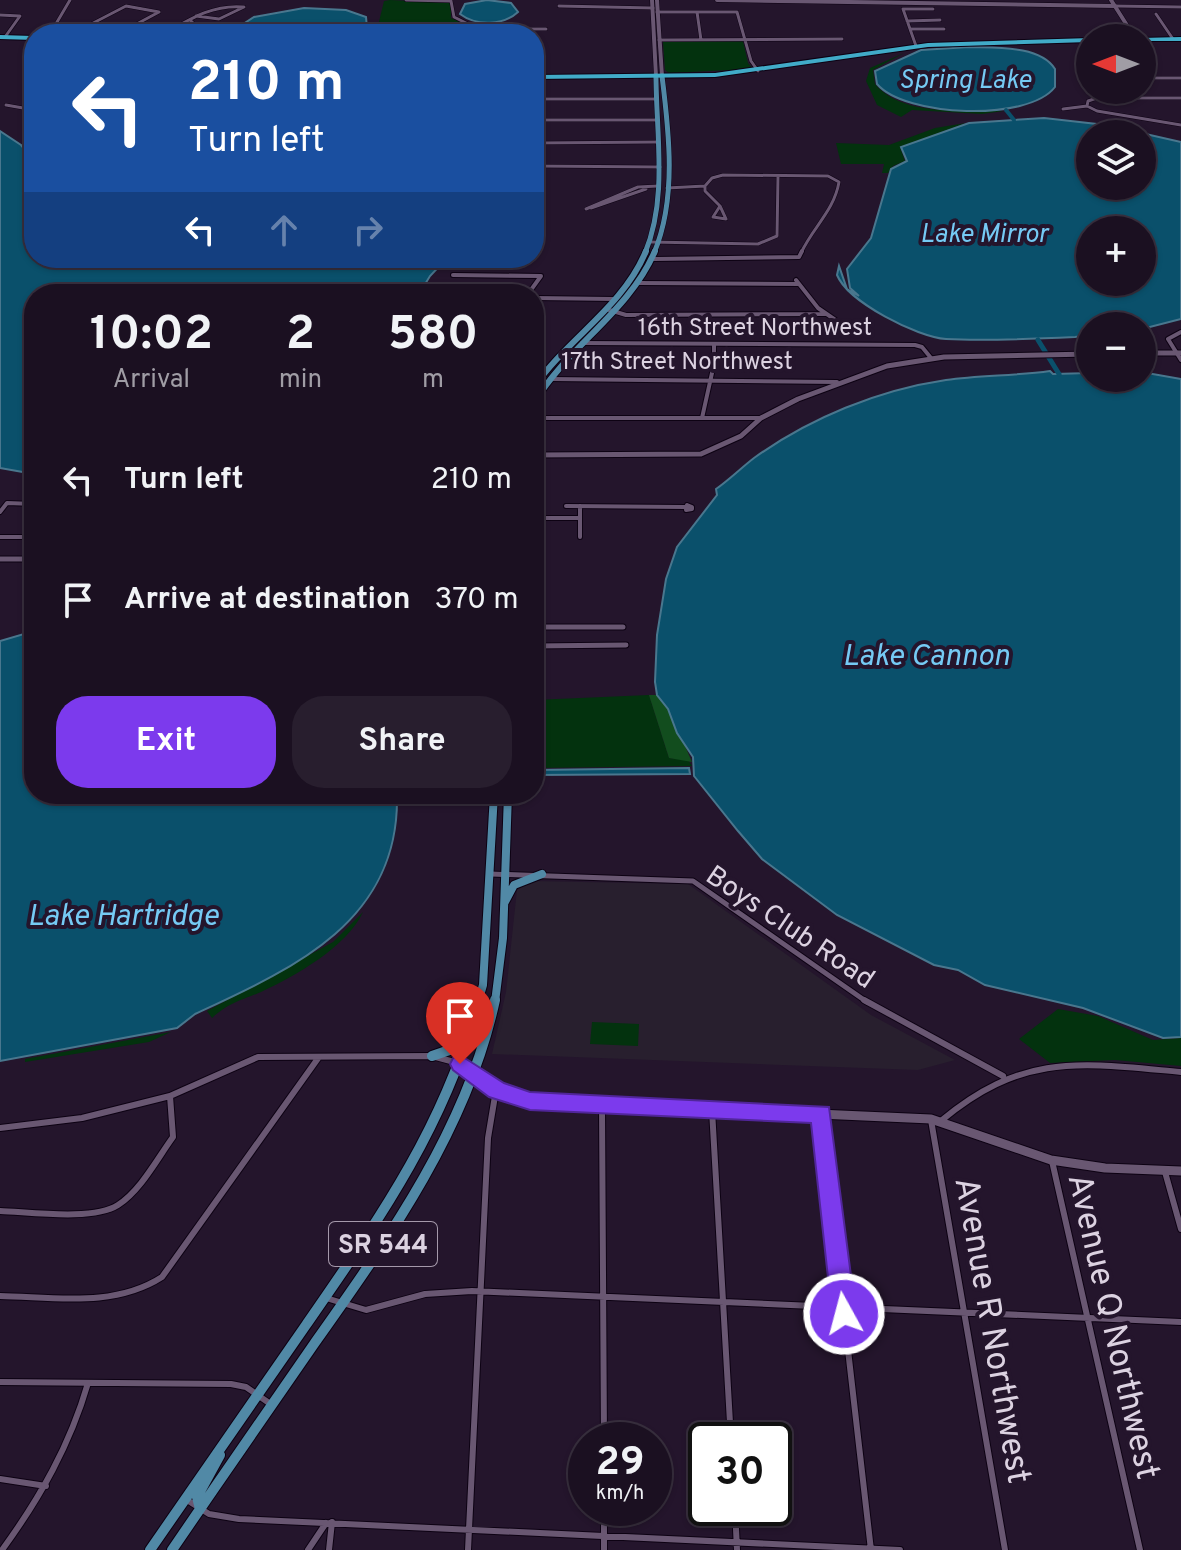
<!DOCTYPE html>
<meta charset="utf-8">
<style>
body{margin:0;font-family:Overpass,sans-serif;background:#281e2e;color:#f1f3f6;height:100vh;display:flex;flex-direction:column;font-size:30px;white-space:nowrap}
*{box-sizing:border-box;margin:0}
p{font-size:26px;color:#a09da5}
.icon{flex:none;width:44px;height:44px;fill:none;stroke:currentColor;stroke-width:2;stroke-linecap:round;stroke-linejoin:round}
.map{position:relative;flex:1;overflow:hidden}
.side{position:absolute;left:24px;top:284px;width:520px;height:520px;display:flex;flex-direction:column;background:#1b1021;border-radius:32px;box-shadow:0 2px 6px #0004,0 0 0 2px #39303f}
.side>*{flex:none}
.top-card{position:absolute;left:24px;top:24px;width:520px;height:244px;border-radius:32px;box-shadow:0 2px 6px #0004,0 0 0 2px #39303f;background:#1a4fa0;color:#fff;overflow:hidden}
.needle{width:52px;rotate:270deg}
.controls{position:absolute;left:1076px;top:24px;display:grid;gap:16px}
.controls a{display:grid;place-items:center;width:80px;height:80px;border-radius:50%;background:#1b1021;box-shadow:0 2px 6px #0004,0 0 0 2px #39303f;font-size:40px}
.speed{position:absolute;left:568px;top:1422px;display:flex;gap:16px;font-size:40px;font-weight:700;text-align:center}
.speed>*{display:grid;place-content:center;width:104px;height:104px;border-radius:50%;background:#1b1021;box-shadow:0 2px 6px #0004,0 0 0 2px #39303f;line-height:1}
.speed small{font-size:20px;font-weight:400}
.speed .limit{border:4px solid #111;border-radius:12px;background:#fff;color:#111}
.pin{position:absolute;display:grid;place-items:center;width:68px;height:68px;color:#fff;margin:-82px -34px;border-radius:50% 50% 50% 0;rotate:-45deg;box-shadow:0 0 8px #0007}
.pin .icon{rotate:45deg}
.me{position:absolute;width:88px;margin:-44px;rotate:353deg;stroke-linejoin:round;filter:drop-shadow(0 0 6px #0008)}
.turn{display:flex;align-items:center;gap:28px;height:168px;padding:0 32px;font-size:36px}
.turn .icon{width:104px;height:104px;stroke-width:2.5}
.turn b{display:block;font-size:56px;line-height:68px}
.lanes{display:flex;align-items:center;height:76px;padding:0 32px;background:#0003;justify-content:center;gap:40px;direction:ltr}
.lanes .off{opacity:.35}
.eta{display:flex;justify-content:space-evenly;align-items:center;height:136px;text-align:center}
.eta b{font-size:48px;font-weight:700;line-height:56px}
.primary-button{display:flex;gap:16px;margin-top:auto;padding:16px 32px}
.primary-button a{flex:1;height:92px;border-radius:32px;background:#7c3aed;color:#fff;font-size:32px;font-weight:700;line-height:92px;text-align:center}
.primary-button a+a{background:#281e2e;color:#f1f3f6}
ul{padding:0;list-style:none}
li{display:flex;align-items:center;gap:24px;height:120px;padding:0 32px}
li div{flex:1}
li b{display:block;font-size:30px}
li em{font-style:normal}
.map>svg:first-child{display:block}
</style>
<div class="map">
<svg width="1181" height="1550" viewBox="0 0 1181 1550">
<rect width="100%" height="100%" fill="#24152c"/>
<path fill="#281f2e" d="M531 881 688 884 871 1015 955 1060 918 1070 492 1054 506 992 517 890Z"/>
<path fill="#03320e" d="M390 0 451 3V18L471 27V34H376L384 1Z
M663 41H743L748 63 753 69 669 73 665 70Z
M904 53 873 70 875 84C904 118 965 109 1004 111L982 114 912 110 901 117 877 105 866 81 870 68Z
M966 123 900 147 905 161 893 166 888 173H882L884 164H841L836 143 889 145 935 128Z
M649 695 669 758 688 760 692 766 534 768V700Z
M363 912C347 947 295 976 261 992 240 1001 230 1002 212 1018L207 1011 333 942Z
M1058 1009 1098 1016 1153 1040 1181 1038V1066L1115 1060 1050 1063 1019 1039Z
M592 1022 639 1024 638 1046 590 1044Z
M171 1032 149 1042 25 1062V1059Z"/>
<path fill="#124d1e" d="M649 695H657L669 709 692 762 669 758Z"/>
<path fill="#0a506b" stroke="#49778e" stroke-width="2" fill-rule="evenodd" d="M487 0 511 3 518 12C503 26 476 26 460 14L465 4Z
M304 8 346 10 366 17 367 28 363 34H228L254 17Z
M969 47C995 48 1040 45 1055 69V87C1028 122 905 117 877 84L875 71 921 50Z
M1044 118 1106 125 1181 142V319L1142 329 1090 326V335L1075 337C1032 339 987 341 946 339 917 337 848 302 837 275L839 266 847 289 859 296 850 288 847 269 871 238 891 169 907 161 901 147 969 123ZM1090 134H1142V186H1090ZM1090 230H1142V282H1090Z
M0 131 21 145 34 161V258H447L430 276 419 294H34V474L0 468Z
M1050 371 1053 374 1090 373V378H1142V373H1147L1181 379V1037L1163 1038 1083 1008 985 985 958 970 934 965 837 915 762 859 738 831 694 776 693 757 677 733 668 709 657 695 655 682 657 635 666 579 677 547 717 495 716 489C729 480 741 468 754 458 810 418 878 390 946 380 980 375 1015 376 1050 371Z
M34 631V794H385L397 800C397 923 292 969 195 1014L177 1028 0 1061V641Z
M689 768 690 774 534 775V770Z"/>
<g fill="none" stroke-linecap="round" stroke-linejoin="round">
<path stroke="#0a506b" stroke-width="4" d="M1006 110 1014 120"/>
<path stroke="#0a506b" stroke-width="5" d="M1038 340 1059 374"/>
<defs>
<path id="street-far3" d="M406 0 451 1 454 17 474 27V34
M559 6 653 8
M1115 6 1181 7
M657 12H737L751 61 758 71
M697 12 701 40
M1156 14 1173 39
M0 15 20 16 5 37
M907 21 940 20
M475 29H546
M911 29H944
M170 31 180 32 194 24 190 20
M50 34 70 0
M72 34 126 6 159 12
M118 34 159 12
M164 34C190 19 213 4 244 7L219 19 196 16
M659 40 842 39
M916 46 903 9H933
M1142 78H1181
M543 79V99
M534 99H656
M6 105 23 108 34 117
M1087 106 1088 101 1097 98H1181
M1063 109 1087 106 1097 111 1181 125
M534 120H658
M534 143 659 142
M534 166 660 167
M705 186V191L720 206
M667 188 705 186 712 178 723 175 828 176 839 182C834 211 813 227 801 253
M720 206 726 219 713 217Z
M591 208 646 189
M586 209 638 187 658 186
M649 242 758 244 777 236 778 176"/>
<path id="street-far2" d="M654 259 799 257 802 251
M453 275 541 276 528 294
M796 280 818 308 850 330
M639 283 799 284
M445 291H529
M534 298 615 299
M606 309 626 315 825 314
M1181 332 1168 339 1181 360
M582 343 915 345 922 347 931 358
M550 379 837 382
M534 418H761
M702 418 714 364V345
M687 505 692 507V509L686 510Z
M566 506 685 507
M580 506V537
M0 512 7 503 34 504
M534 518H580
M0 537H34"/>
<path id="street-far1" d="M534 627H623
M534 646 626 645
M491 874 693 881 867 1002"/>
<path id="street" d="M864 1000 1003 1076
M602 1106 604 1440
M712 1110 731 1440
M821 1115 871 1550
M931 1120 1005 1550
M942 1120C1024 1052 1081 1063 1181 1072
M0 1128 82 1118 170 1096 258 1057 432 1056 458 1063
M1052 1161 1140 1550
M1165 1172 1181 1229
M0 1211C30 1212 93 1221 118 1205 141 1190 157 1159 173 1137L170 1096
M0 1296C54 1297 114 1308 162 1277L319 1057
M326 1298 366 1310 425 1294 472 1291 1181 1322
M0 1382 231 1384 246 1387 272 1405
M0 1479 46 1486
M187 1500 209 1514 239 1519 900 1550
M604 1508V1550
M735 1508 737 1550
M2 1550C40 1498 70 1445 88 1383
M308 1550 326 1523
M329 1550 332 1522
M468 1550 488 1138 496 1090"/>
<path id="secondary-far2" d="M652 0 656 76
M657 0 662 76
M717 0 1115 6
M1111 0 1135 38"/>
<path id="secondary-far1" d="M1142 353H1181
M534 455 701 454 741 436 761 418 798 399 887 366 944 357 1090 354
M0 559H34"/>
<path id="secondary" d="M460 1064 496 1090 530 1101 931 1119 1051 1160 1105 1168 1181 1171"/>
<path id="primary-far3" d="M645 253C668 198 656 133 656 76
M654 253C677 199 669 132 662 76"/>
<path id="primary-far2" d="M534 387C568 338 623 307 646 251
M534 403C568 346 629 312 655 251"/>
<path id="primary-far1" d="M505 902 514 885 542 874
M478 1002 483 985 494 794
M495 1002 503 938 508 794"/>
<path id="primary" d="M432 1056 467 1044
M200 1509 197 1497 220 1455
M150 1550C202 1475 254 1400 306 1325 380 1218 444 1128 479 1000
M172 1550C219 1481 267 1412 314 1344 389 1238 467 1129 495 1000"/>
<path id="highway" d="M0 35 34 36V40L0 39Z
M1181 37V41H1142V38H1140Z
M1090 38V42L928 47 715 77 534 79V75L715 73 928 43Z"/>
</defs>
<use href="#street-far3" stroke="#0d0213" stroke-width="4"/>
<use href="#street-far2" stroke="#0d0213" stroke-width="6"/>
<use href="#street-far1" stroke="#0d0213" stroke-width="7"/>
<use href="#street" stroke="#0d0213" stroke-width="8"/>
<use href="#secondary-far2" stroke="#0d0213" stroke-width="5"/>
<use href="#secondary-far1" stroke="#0d0213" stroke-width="7"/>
<use href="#secondary" stroke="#0d0213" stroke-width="11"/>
<use href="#primary-far3" stroke="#0d0213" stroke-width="6"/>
<use href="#primary-far2" stroke="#0d0213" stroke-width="8"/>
<use href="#primary-far1" stroke="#0d0213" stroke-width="10"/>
<use href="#primary" stroke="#0d0213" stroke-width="12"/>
<use href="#highway" stroke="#0d0213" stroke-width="2"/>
<use href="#street-far3" stroke="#695772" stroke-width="3"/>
<use href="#street-far2" stroke="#695772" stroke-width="4"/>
<use href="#street-far1" stroke="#695772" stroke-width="5"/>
<use href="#street" stroke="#695772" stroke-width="6"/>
<use href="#secondary-far2" stroke="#695772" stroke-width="4"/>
<use href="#secondary-far1" stroke="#695772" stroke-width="5"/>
<use href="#secondary" stroke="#695772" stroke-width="9"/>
<use href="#primary-far3" stroke="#5189a6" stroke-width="5"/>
<use href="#primary-far2" stroke="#5189a6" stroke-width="6"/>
<use href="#primary-far1" stroke="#5189a6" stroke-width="8"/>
<use href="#primary" stroke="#5189a6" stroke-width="10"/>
<use href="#highway" fill="#41abc8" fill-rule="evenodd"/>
</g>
<path fill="#7c3aed" stroke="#51269a" stroke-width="2" d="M460 1055 504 1083 530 1092 829 1107 856 1314 853 1322 844 1326 836 1322 832 1314 811 1123 530 1110 489 1097 453 1070 450 1064 453 1058Z"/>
<g text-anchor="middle" stroke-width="8" stroke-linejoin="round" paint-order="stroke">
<g font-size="24" fill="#dcd2e1" stroke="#24152c">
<text x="755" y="335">16th Street Northwest</text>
<text x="677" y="369">17th Street Northwest</text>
</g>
<g font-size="26" font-style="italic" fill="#75caf4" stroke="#24152c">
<text x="965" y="88">Spring Lake</text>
<text x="984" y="242">Lake Mirror</text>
</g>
<rect fill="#24152c" stroke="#a599ab" stroke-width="2" x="329" y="1222" width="108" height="44" rx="6"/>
<g font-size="26" font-weight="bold" fill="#dcd2e1">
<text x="383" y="1253">SR 544</text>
</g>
<g font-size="28" fill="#dcd2e1" stroke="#24152c">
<text transform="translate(791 926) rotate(34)" y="10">Boys Club Road</text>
</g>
<g font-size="30" font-style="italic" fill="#75caf4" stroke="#24152c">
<text x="926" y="665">Lake Cannon</text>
<text x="123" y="925">Lake Hartridge</text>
</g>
<g font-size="34" fill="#dcd2e1" stroke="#24152c">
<text transform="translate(1115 1326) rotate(77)" y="12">Avenue Q Northwest</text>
<text transform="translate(994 1330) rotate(80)" y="12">Avenue R Northwest</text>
</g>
</g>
</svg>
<div class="controls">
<a><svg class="needle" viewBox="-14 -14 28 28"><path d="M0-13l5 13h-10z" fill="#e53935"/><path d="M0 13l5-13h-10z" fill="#a09da5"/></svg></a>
<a><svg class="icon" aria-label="layers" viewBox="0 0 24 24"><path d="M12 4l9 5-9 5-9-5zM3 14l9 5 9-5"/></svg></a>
<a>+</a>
<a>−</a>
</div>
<div class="speed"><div>29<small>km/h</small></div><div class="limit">30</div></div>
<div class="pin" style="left:460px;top:1064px;background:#d93025"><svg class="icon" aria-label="arrive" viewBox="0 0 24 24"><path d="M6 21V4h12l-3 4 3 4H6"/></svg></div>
<svg class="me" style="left:844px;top:1314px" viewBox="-20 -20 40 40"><circle r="17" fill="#7c3aed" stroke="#fff" stroke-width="3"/><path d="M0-11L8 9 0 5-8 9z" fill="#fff"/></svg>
<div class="top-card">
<div class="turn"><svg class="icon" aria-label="left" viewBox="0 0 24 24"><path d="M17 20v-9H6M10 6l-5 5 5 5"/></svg><div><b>210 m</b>Turn left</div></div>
<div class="lanes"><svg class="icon" aria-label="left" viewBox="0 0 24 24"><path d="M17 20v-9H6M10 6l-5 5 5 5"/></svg><svg class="icon off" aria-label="ahead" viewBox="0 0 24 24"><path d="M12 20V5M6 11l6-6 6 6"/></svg><svg class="icon off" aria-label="right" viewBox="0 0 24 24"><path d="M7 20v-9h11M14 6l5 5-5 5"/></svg></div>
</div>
<section class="side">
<div class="eta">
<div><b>10:02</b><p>Arrival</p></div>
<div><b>2</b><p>min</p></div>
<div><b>580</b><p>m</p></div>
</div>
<ul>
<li><svg class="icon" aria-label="left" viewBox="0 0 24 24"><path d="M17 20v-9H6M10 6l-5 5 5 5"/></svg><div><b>Turn left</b></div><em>210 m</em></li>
<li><svg class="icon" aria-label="arrive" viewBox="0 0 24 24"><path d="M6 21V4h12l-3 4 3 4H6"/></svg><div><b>Arrive at destination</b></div><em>370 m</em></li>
</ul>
<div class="primary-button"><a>Exit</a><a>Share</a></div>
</section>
</div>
